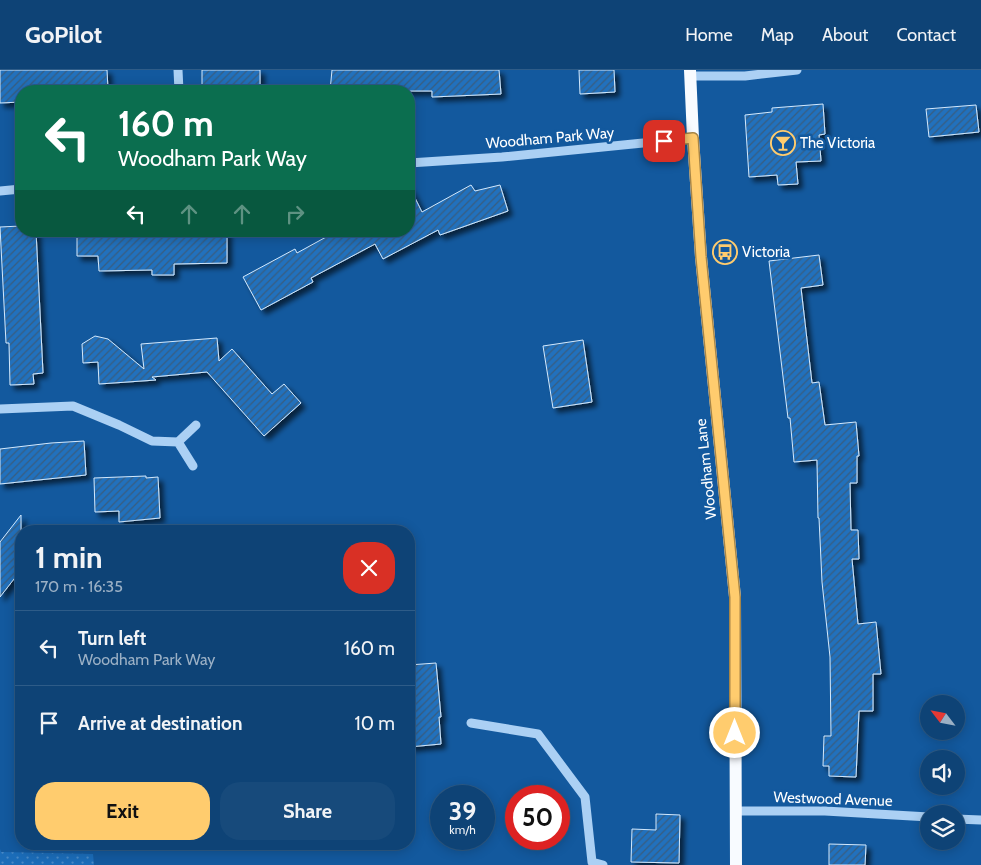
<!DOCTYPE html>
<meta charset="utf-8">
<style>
body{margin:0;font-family:Cabin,sans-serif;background:#174a7b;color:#f1f3f6;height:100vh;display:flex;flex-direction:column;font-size:19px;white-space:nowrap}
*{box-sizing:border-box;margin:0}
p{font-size:16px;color:#9bb0c5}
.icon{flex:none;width:28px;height:28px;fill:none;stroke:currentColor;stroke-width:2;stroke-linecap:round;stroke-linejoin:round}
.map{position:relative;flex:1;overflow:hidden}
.side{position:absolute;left:15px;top:455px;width:400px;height:325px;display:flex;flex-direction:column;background:#0e4376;border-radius:20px;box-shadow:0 2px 12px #0003,0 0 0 1px #2e5c88}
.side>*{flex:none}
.guide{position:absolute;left:15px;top:15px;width:400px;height:152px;border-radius:20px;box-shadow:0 2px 12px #0003,0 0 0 1px #2e5c88;background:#0b6e4f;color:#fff;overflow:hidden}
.needle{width:32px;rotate:302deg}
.fabs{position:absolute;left:920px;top:625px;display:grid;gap:10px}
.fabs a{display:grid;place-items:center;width:45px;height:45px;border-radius:50%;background:#0e4376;box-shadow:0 2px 12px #0003,0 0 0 1px #2e5c88;font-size:25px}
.speed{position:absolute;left:430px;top:715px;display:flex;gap:10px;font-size:25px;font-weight:700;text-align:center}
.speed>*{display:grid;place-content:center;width:65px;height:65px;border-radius:50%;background:#0e4376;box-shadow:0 2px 12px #0003,0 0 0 1px #2e5c88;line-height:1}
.speed small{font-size:12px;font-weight:400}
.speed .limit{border:8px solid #d22;background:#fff;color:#111}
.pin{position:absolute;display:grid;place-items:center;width:42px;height:42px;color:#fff;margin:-21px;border-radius:10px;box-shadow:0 2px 8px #0006}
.me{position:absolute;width:55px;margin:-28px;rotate:0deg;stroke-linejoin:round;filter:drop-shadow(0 0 4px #0008)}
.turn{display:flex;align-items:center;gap:18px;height:105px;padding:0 20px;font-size:22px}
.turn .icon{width:65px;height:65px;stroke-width:2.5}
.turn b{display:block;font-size:35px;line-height:42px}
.lanes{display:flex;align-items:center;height:48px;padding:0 20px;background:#0003;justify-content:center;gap:25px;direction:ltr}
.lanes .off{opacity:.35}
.round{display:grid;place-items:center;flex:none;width:52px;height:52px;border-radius:20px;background:#174a7b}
.summary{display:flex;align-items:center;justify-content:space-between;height:85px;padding:0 20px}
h1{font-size:30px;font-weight:700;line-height:38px}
.action{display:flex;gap:10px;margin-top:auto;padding:10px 20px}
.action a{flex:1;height:58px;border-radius:20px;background:#ffcc6e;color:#111;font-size:20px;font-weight:700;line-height:58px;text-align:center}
.action a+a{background:#174a7b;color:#f1f3f6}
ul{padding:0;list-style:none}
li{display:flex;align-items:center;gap:15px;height:75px;padding:0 20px;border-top:1px solid #2e5c88}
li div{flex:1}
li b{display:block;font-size:19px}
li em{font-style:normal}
header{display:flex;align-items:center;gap:30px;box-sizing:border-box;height:70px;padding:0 25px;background:#0e4376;border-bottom:1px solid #2e5c88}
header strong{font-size:24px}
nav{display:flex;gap:28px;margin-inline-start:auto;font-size:18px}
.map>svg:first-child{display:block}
</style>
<header>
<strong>GoPilot</strong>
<nav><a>Home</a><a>Map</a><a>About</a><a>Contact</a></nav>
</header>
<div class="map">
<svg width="981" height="795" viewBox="0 0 981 795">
<defs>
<pattern id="grass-dots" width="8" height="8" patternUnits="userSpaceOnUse" patternTransform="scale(1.25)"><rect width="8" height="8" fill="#1b6cb8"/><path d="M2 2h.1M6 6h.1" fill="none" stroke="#4989c6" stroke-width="1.8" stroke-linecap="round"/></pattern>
<pattern id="building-hatch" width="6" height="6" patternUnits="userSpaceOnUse" patternTransform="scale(1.25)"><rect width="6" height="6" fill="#2271bd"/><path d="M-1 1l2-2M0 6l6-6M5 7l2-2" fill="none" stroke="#395d7f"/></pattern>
<filter id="shadow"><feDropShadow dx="4.5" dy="4.5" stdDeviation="2.5" flood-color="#0009"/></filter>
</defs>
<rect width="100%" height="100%" fill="#13599e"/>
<path fill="url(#grass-dots)" d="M0 779 1 782 93 784 94 795H0Z"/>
<path fill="url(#building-hatch)" stroke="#d3e9fd" filter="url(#shadow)" d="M0 0H107L108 20 21 21V32L0 33Z
M202 0H260V21H202Z
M332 0H499L501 24 432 27V21H330Z
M579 0H614L615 22 580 24Z
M823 34 825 64 819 65 821 91 796 92 798 114 778 115 777 105 749 107 745 45 772 42V38Z
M976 35 979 62 929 67 926 39Z
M471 115 475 121 500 115 508 141 440 165 438 160 383 189 375 174 311 208 313 212 261 240 243 207 295 179 297 183 337 161H409V116L422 142Z
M21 156V161H36L43 303 33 304 34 314 10 315 9 273H6L0 157Z
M130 161H227V193L174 194V205H152V200L99 201 98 186H77V163L130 162Z
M819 185 823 215 801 218 812 313 819 312 825 355 856 352 859 386H857V413H850L851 460H858L859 489H852L858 554 876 552 881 604H873V641H859L856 707 829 706V696H823L824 666H831L830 587 822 512 819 448H818L817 390 794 392 790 348H788L769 191Z
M95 266 108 269 144 299 141 274 217 268 219 291 232 279 272 324 284 314 301 333 264 366 207 302 152 307 156 310 99 314 98 292 83 293 82 274Z
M583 270 592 332 553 338 543 276Z
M84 371 86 405 0 414V379L51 373Z
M146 406V408L158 407 160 448 119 452V441L95 442 94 408Z
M21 445V500L0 527V472Z
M436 593 441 647H439L441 674 409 677V595Z
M656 744 680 745 679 793 631 792 632 759 656 760Z
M829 774 866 775 865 795H829Z"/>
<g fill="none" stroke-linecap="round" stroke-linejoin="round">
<path stroke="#abd0f4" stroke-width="9" d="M178 0 179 21
M691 6H745L797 0
M409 93 502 87 693 68
M0 121 21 119
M0 339 73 336 119 355 152 371 178 372
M193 396 178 372 196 355
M471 653 538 664 585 727 592 792 603 795
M735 741H825L929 747
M956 749 981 750"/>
<path stroke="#f8fbff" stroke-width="12" d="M690 0 693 68 701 187 735 527 736 795"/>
</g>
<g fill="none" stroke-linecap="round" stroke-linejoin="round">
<defs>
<path id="route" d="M664 71 693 68 701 187 735 527V663"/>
</defs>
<use href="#route" stroke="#a68548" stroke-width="12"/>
<use href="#route" stroke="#ffcc6e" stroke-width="9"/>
</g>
<defs>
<symbol id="bar-ring" viewBox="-11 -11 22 22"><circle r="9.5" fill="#13599e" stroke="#ffcc6e" stroke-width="1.5"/><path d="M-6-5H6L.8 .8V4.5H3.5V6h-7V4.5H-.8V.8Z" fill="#ffcc6e"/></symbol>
<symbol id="bus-ring" viewBox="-11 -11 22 22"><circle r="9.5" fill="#13599e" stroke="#ffcc6e" stroke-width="1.5"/><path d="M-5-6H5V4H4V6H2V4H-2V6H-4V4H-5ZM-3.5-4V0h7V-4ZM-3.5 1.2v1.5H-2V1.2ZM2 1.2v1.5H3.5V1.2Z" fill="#ffcc6e"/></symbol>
</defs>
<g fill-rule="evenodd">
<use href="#bar-ring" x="769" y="59" width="28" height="28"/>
<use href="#bus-ring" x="711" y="168" width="28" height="28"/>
</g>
<g text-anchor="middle" stroke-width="5" stroke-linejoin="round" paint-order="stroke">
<g font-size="15" fill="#fff" stroke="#13599e">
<text transform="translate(550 68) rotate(-5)" y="5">Woodham Park Way</text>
<text transform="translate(706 399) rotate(-96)" y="5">Woodham Lane</text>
<text transform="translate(833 729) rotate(2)" y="5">Westwood Avenue</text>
</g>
<g font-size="15" fill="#fff" stroke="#13599e" text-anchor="start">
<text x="800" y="78">The Victoria</text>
<text x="742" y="187">Victoria</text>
</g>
</g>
</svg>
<div class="fabs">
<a><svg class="needle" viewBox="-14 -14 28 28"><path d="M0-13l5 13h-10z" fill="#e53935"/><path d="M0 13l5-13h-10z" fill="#9bb0c5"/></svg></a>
<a><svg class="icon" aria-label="sound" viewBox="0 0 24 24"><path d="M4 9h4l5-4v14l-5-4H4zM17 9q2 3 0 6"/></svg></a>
<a><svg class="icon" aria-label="layers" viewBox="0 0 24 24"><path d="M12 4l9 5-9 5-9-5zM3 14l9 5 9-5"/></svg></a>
</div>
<div class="speed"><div>39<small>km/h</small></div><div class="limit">50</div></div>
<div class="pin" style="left:664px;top:71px;background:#d93025"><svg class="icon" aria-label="arrive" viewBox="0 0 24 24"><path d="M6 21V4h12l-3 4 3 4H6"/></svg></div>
<svg class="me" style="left:735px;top:663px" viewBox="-20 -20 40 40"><circle r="17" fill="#ffcc6e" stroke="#fff" stroke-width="3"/><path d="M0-11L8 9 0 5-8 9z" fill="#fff"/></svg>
<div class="guide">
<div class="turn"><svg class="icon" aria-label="left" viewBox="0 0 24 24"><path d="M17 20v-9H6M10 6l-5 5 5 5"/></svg><div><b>160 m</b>Woodham Park Way</div></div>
<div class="lanes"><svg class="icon" aria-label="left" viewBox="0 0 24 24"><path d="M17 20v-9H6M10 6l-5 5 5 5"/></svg><svg class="icon off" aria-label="ahead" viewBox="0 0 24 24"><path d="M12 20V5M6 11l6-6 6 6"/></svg><svg class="icon off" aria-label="ahead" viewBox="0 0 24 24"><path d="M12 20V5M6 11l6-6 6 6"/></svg><svg class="icon off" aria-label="right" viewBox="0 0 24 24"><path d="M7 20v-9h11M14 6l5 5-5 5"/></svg></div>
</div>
<section class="side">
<div class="summary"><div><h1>1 min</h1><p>170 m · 16:35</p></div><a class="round" style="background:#d93025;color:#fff"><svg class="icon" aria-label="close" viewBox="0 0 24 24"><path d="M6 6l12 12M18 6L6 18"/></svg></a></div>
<ul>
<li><svg class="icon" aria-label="left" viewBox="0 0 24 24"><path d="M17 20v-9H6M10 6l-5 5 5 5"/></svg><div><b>Turn left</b><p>Woodham Park Way</p></div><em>160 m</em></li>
<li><svg class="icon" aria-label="arrive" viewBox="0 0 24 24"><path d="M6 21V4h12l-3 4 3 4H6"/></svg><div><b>Arrive at destination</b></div><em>10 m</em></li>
</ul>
<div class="action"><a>Exit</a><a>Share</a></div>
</section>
</div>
